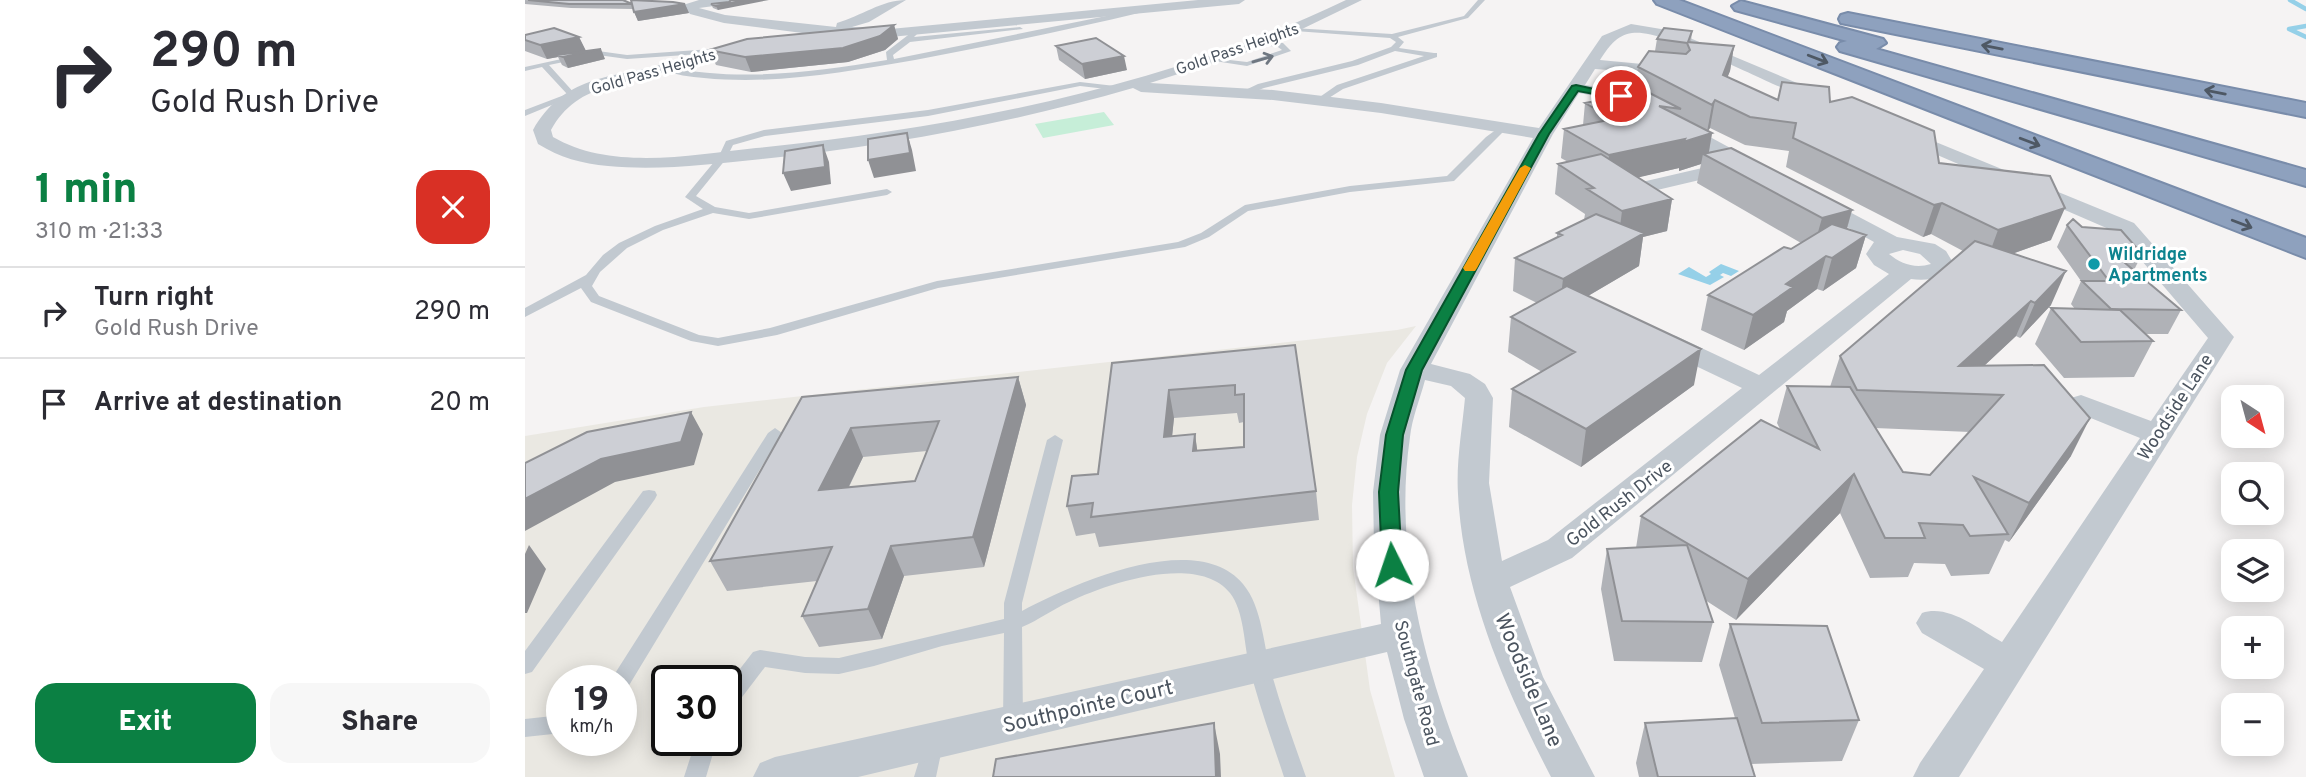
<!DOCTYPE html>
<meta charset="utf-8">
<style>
body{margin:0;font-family:Overpass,sans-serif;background:#f7f7f7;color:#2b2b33;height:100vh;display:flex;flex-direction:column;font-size:26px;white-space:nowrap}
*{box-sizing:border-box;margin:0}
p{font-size:23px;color:#7c7c81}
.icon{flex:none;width:38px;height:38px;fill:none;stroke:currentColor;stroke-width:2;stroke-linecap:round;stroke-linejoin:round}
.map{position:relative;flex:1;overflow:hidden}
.side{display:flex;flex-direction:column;background:#fff;width:525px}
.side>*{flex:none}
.hud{background:#fff;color:#2b2b33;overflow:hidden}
.needle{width:46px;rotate:144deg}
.buttons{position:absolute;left:1696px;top:385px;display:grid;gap:14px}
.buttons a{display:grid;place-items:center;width:63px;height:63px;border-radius:14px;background:#fff;box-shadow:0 4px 18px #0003;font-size:35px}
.speed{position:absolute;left:21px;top:665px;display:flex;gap:14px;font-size:35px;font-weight:700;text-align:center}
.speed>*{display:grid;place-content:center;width:91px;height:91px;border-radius:50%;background:#fff;box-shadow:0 4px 18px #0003;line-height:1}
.speed small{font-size:18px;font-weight:400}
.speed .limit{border:4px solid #111;border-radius:10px;background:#fff;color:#111}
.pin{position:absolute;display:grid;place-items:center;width:60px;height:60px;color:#fff;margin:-30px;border:4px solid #fff;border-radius:50%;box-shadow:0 2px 7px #0007}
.me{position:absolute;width:77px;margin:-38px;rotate:356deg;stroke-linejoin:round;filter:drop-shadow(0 0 5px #0008)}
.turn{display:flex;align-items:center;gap:24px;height:147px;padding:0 35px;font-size:32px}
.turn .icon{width:91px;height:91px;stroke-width:2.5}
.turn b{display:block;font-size:49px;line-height:60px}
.round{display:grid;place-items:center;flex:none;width:74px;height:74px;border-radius:21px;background:#f7f7f7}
.head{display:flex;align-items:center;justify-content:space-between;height:119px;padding:0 35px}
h1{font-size:42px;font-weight:800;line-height:52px;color:#0b8043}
.action{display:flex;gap:14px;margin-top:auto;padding:14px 35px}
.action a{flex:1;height:80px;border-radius:21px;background:#0b8043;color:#fff;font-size:28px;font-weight:800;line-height:80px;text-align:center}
.action a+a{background:#f7f7f7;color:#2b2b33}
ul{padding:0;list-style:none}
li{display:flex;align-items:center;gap:21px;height:91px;padding:0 35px;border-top:2px solid #e1e1e2}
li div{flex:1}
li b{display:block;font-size:26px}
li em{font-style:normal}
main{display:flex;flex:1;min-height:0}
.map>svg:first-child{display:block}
</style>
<main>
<section class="side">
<div class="hud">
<div class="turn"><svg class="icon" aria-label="right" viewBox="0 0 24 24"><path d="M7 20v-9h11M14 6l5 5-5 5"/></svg><div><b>290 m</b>Gold Rush Drive</div></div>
</div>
<div class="head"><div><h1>1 min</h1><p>310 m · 21:33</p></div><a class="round" style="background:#d93025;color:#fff"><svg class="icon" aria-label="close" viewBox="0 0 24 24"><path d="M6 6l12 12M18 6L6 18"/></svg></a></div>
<ul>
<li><svg class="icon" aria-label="right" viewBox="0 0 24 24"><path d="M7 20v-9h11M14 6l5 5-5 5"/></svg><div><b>Turn right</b><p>Gold Rush Drive</p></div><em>290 m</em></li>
<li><svg class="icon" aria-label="arrive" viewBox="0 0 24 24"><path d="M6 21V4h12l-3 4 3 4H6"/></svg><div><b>Arrive at destination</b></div><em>20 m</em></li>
</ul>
<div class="action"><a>Exit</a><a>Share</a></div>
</section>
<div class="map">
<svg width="1781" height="777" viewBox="0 0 1781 777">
<rect width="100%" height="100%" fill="#f5f3f3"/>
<path fill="#eae8e2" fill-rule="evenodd" d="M891 326 862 363 842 414 832 457 827 505 828 567 845 690 870 777H0V436L179 407 872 330ZM37 681H96V740H37ZM142 681H201V740H142Z"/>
<path fill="#c6eed8" d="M579 112 589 125 518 138 510 124Z"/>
<path fill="#95d0e8" d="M1196 264 1214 271 1206 276 1198 273 1195 275 1199 277 1185 285 1153 274 1164 267 1181 277 1186 274 1184 272Z"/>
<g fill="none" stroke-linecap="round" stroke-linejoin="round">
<path stroke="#95d0e8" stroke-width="4.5" d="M1765 0 1781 9
M1781 26 1764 29 1781 37"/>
<defs>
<path id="highway" d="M1129 0H1154L1781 238V258L1132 4Z
M1216 1 1358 39 1361 43 1351 49 1781 170V186L1315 51 1312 47 1315 43 1322 41 1210 10 1207 6Z
M1323 13 1781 103V117L1316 23 1314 19 1316 15Z"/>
</defs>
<use href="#highway" stroke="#798caa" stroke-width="4"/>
<path fill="#c2c9d0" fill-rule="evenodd" d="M953 0H960L943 18 873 37 879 42 874 48 909 53H912V57L818 89 796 103 789 101 812 85 899 56 870 51 833 65 739 88 721 95 714 93 733 84 827 61 866 47 871 42 865 38 770 31 768 28 867 34 939 16Z
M616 9 618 12C543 30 466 46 390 60 320 72 250 85 179 78 166 77 149 75 138 69L142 67C216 82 288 72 362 60L361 52 391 29 395 31 389 37 495 27 498 29 385 42 368 55 369 59Z
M738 41 758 43 766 51 722 66 683 60 687 58 722 62 757 50 753 47 735 45 734 43Z
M201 48 205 50 204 52 102 59 73 55 24 65 51 95 0 116V110L42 94 17 67 0 71V67L73 51 102 55Z
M555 82 590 86 594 88 590 90 555 86 403 116 240 136 208 145 201 159 171 196 190 207 224 213 362 189 367 192 362 195 224 219 188 213 138 230 102 248 75 272 67 286 74 296 174 335 193 338 245 328 412 281 653 242 676 233 720 205 825 186 922 176 961 137 979 124 983 127 929 181 825 192 723 211 684 237 660 247 413 288 252 335 193 346 166 341 66 302 56 288 0 317V308L61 275 78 255 94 243 130 226 178 209 160 197 194 156 201 141 239 130 403 110Z
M250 428 257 433 103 687 96 689V681H86L89 675 243 433Z
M530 435 538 440 497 603V611C547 584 672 528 718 584 738 608 738 646 747 675 757 710 769 743 781 777H759C747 740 733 703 724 665 719 643 719 611 705 593 673 553 583 583 544 602 528 609 514 620 497 627L498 722 495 728 488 731 481 728 478 722 479 633 417 646 349 666 314 674 280 673 240 667 208 709 201 711V687L228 652 235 650 280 657 314 658 479 619V603L522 440Z
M124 490 130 491 132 495 130 499 7 672 0 674V651L118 491Z
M37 715V733L0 737V719Z
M408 735 415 738 418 744 411 777H389L401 738Z
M171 740H192L181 777H159Z"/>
<path fill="#c2c9d0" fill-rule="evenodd" d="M174 0H210L204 4 174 8 200 15 311 27 312 23C336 16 357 0 381 0L344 22 327 27 365 29 673 0H720L714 4 365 37 285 34 199 23 165 14 158 5Z
M821 0H837L744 45 625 83 748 90 856 103 1014 128 1077 36 1106 24 1148 31 1272 83 1274 86 1266 91 1260 89C1229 76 1136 28 1107 33 1091 35 1083 48 1075 60L1149 67 1157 72 1155 75 1070 69 1060 85 1102 92 1233 163 1236 167 1233 171 1226 173 1217 170 1111 195 1104 193 1101 189 1104 185 1203 162 1091 100 1054 93 1028 134 906 364 945 374 960 384 968 398 964 483 977 561 1023 540 1217 388 1133 348 1129 342 1133 336 1142 334 1151 336 1234 375 1364 274 1349 265 1341 254 1349 242 1286 207 1283 203 1286 199H1300L1372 237 1410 244 1421 251 1430 266C1421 279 1401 281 1386 279L1047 558 985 587 1018 677 1070 777H1026C981 690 938 594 933 494 931 462 937 430 940 398L926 386 900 380C895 399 887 418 885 437 868 553 900 670 943 777H899L879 719 862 652 333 777H228L235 763 250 757 856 624 849 545 848 492 855 435 875 370 1008 138 856 113 748 100 616 92 608 88C487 123 362 146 237 159 186 164 134 171 83 166 57 164 34 157 13 144L8 130C39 76 84 78 139 64 167 57 194 47 223 43L228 44 230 47 228 50 84 86C58 94 39 106 26 130L28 137C86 171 167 155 231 148 429 128 640 87 821 0ZM1378 250 1395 254 1406 264C1390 269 1376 264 1364 254Z
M1379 129 1609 223 1709 337 1434 777H1388L1395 763 1459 669 1397 633 1391 623 1397 613C1424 604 1453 629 1477 642L1615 438 1546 410 1542 404 1546 398 1556 395 1626 421 1683 338 1593 233 1373 138 1370 134Z"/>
<use href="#highway" fill="#8ea1be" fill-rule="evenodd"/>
</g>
<path fill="#b0b2b7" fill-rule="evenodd" d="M0 0 107 4H160L164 13 113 21 108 9 46 8 0 4Z
M204 2 193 10 188 8 186 4Z
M369 25 373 39 360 50 323 62 226 72 191 65 184 50Z
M1167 31 1166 42 1209 46 1205 71 1202 77 1253 100 1305 102 1414 163 1526 240 1487 254 1526 305 1495 338 1491 336 1459 366 1546 456 1484 542 1480 540 1464 574 1426 576 1420 564 1389 563 1383 577 1345 578 1315 513 1211 620 1180 600 1188 622 1177 662 1089 661 1076 589 1082 549 1111 548 1116 516 1255 429 1252 423 1262 386 1305 387 1315 356 1438 251 1406 234 1398 237 1261 167 1264 151 1220 145 1185 128 1183 131 1187 133 1184 152 1327 210 1322 229 1341 235 1331 268 1298 291 1292 289 1262 311 1259 322 1219 350 1176 330 1183 295 1276 243 1172 183 1176 164 1154 171V168L1113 177 1147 199 1142 231 1118 237 1114 266 1063 296 1169 385 1056 467 984 427 987 389 1017 372 983 352 986 317 1012 303 988 291 990 258 1032 238V233L1059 220 1060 214 1030 194 1033 164 1043 162 1036 158 1039 129 1058 125 1060 103 1093 97 1110 85 1113 67 1130 51 1132 39ZM1350 428 1445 432 1405 475 1378 472Z
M0 35 54 37 61 51 80 59 43 68 37 65 33 57 22 59 0 51Z
M531 46 602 70 560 79 534 60Z
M1542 225 1557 227 1617 254 1609 270 1656 310 1643 334H1620L1628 341 1609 377 1539 378 1510 344 1526 308 1550 309 1546 304 1556 281 1532 247Z
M770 345 791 491 794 520 574 547 570 533 551 536 542 506 573 474 587 363ZM712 413 714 423 719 422V447L672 451 670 434 647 436 649 418Z
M493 377 501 405 459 567 379 576 357 639 294 647 277 616 292 581 202 591 185 561 277 397ZM402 451 390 481 324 487 338 457Z
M1205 624 1334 720 1317 761 1226 764 1230 777H1114L1111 763 1120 723 1210 718 1194 665Z"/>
<path fill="#909195" d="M220 0H244L193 10 191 6Z
M160 4 164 13 113 21 109 12Z
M369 25 373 39 360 50 323 62 226 72 220 57Z
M54 37 61 51 32 55 33 57 22 59 15 45Z
M1209 46 1205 71 1193 101 1198 75Z
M76 49 80 59 43 68 38 57Z
M599 56 602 70 560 79 557 64Z
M1190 100 1185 128 1182 132 1187 105Z
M382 133 387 150 391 171 349 178 343 160Z
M1187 133 1183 157 1178 154 1176 164 1154 171V168L1081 185 1084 155Z
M298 145 304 162 306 184 266 191 258 173Z
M1147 199 1142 231 1118 237 1114 266 1034 313 1038 279 1093 243 1097 211Z
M1417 203 1406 234 1398 237 1409 205Z
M1540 208 1526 240 1461 263 1473 230Z
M1327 210 1318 242 1288 250 1297 218Z
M1341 235 1331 268 1298 291 1307 258Z
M1301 256 1292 289 1262 311 1259 322 1219 350 1228 315 1261 284Z
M1541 271 1526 305 1495 338 1510 303Z
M1506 301 1491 336 1430 393 1434 366Z
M1176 349 1169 385 1056 467 1061 429Z
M493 377 501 405 459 567 448 537Z
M644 390 649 418 644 466 639 437Z
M166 412 178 434 169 465 90 482 0 531V499Z
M1565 418 1546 456 1484 542 1504 503Z
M326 428 338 457 308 519 294 490Z
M670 434 674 463 668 451Z
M1329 474 1315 513 1211 620 1223 579Z
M4 545 21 569 2 613H0V554Z
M366 546 379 576 357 639 343 609Z
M689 723 695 754 696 777H691Z"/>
<path fill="#cdcfd5" stroke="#909195" stroke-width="2" fill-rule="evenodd" d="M3 0H98L107 4H44Z
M106 0 148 2 160 4 109 12Z
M206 0H220L191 6 186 4 204 2Z
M369 25 355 36 318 48 220 57 184 50 222 39Z
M29 28 54 37 15 45 0 40V35Z
M1139 28 1167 31 1163 42 1209 46 1198 75 1253 100 1257 82 1304 87 1305 102 1327 97 1409 131 1414 163 1525 176 1540 208 1473 230 1417 203 1409 205 1268 138 1271 123 1225 117 1190 100 1187 105 1113 67 1124 51 1161 54 1165 50 1162 43 1132 39Z
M571 38 599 56 557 64 531 46Z
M76 49 38 57 32 55Z
M1103 82 1156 109 1134 106 1187 133 1158 142 1160 139 1084 155 1039 129 1088 119 1060 103 1093 97Z
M382 133 385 153 343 160V139Z
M298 145 300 167 258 173 260 151Z
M1206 148 1327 210 1297 218 1178 154Z
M1076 154 1147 199 1097 211 1062 189 1069 188 1033 164Z
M1071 214 1119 233 1038 279 990 258 1037 235 1032 233Z
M1548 219 1557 227 1596 230 1617 254 1587 252 1656 310 1586 309 1557 281H1584L1542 225Z
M1307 224 1341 235 1307 258 1301 256 1261 284 1268 287 1228 315 1183 295 1259 247 1266 249Z
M1450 241 1541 271 1510 303 1506 301 1434 366 1519 365 1565 418 1504 503 1449 477 1483 534 1445 536 1438 525 1394 523 1400 538H1360L1329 474 1223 579 1116 516 1236 420 1294 449 1262 386 1325 387 1378 472 1405 475 1478 395 1332 390 1315 356Z
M1042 286 1176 349 1061 429 987 389 1050 352 986 317Z
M1526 308 1595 310 1628 341 1556 342Z
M770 345 791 491 566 517 568 503 542 506 547 476 573 474 587 363ZM710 385V395L719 394V447L668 451 670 434 639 437 644 390Z
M493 377 448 537 366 546 343 609 277 616 307 547 185 561 277 397ZM414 421 390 481 294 490 326 428Z
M166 412 156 442 76 459 0 499V463L62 432Z
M1162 545 1188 622 1097 621 1082 549Z
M1205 624 1302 626 1334 720 1237 723Z
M1212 718 1230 777H1133L1120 723Z
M689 723 691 777H468L471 759Z"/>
<defs><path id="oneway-shaft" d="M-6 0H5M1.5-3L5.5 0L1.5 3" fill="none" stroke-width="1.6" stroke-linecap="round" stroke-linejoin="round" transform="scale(1.75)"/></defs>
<g stroke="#4e5864">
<use href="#oneway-shaft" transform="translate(1467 47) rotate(-169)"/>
<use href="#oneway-shaft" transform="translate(1293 59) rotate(21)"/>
<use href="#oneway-shaft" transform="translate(1690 92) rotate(-169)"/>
<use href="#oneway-shaft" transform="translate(1505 142) rotate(21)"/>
<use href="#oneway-shaft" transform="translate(1717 224) rotate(21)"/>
</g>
<use stroke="#6f7781" href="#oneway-shaft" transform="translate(738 59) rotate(-16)"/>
<path fill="#0b8043" stroke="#07532c" stroke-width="2" d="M1051 85 1101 96 1096 99 1053 91 1024 134 897 370 878 435 873 492 877 565 874 570 867 572 860 570 857 565 854 492 861 435 881 370 1014 134 1047 86Z"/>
<path fill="#f59e0b" d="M1000 165 1006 168 952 268 950 271H940L938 268 995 168Z"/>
<circle fill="#0f9aa8" stroke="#fff" stroke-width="2.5" cx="1569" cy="264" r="7"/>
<g text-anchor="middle" stroke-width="6" stroke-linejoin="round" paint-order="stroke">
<g font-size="16" fill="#4b545f" stroke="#fff">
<text transform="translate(712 48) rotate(-19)" y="6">Gold Pass Heights</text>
<text transform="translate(128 71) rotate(-16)" y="6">Gold Pass Heights</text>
</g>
<g font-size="18" font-weight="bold" fill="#0d838f" stroke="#fff" text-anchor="start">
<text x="1583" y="260">Wildridge<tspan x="1583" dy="21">Apartments</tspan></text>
</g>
<g font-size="18" fill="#4b545f" stroke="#fff">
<text transform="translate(1650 407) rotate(-57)" y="6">Woodside Lane</text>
<text transform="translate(1094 503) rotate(-38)" y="6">Gold Rush Drive</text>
<text transform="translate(892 683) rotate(75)" y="6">Southgate Road</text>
</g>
<g font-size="21" fill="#4b545f" stroke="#fff">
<text transform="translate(1004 680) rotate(67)" y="7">Woodside Lane</text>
<text transform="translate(563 706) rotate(-13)" y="7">Southpointe Court</text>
</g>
</g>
</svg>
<div class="buttons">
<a><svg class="needle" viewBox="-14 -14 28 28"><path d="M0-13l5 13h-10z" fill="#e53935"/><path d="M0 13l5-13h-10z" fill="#7c7c81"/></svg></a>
<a><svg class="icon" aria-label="search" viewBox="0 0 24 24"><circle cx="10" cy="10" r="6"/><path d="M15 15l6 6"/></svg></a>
<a><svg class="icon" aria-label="layers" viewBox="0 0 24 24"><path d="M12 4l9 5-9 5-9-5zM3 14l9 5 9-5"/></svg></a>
<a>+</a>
<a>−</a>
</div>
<div class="speed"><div>19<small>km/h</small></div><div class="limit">30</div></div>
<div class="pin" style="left:1096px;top:96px;background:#d93025"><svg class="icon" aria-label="arrive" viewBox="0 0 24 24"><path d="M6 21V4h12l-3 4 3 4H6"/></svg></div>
<svg class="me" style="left:867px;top:565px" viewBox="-20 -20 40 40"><circle r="19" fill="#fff"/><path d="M0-13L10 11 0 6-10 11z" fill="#0b8043"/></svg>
</div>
</main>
